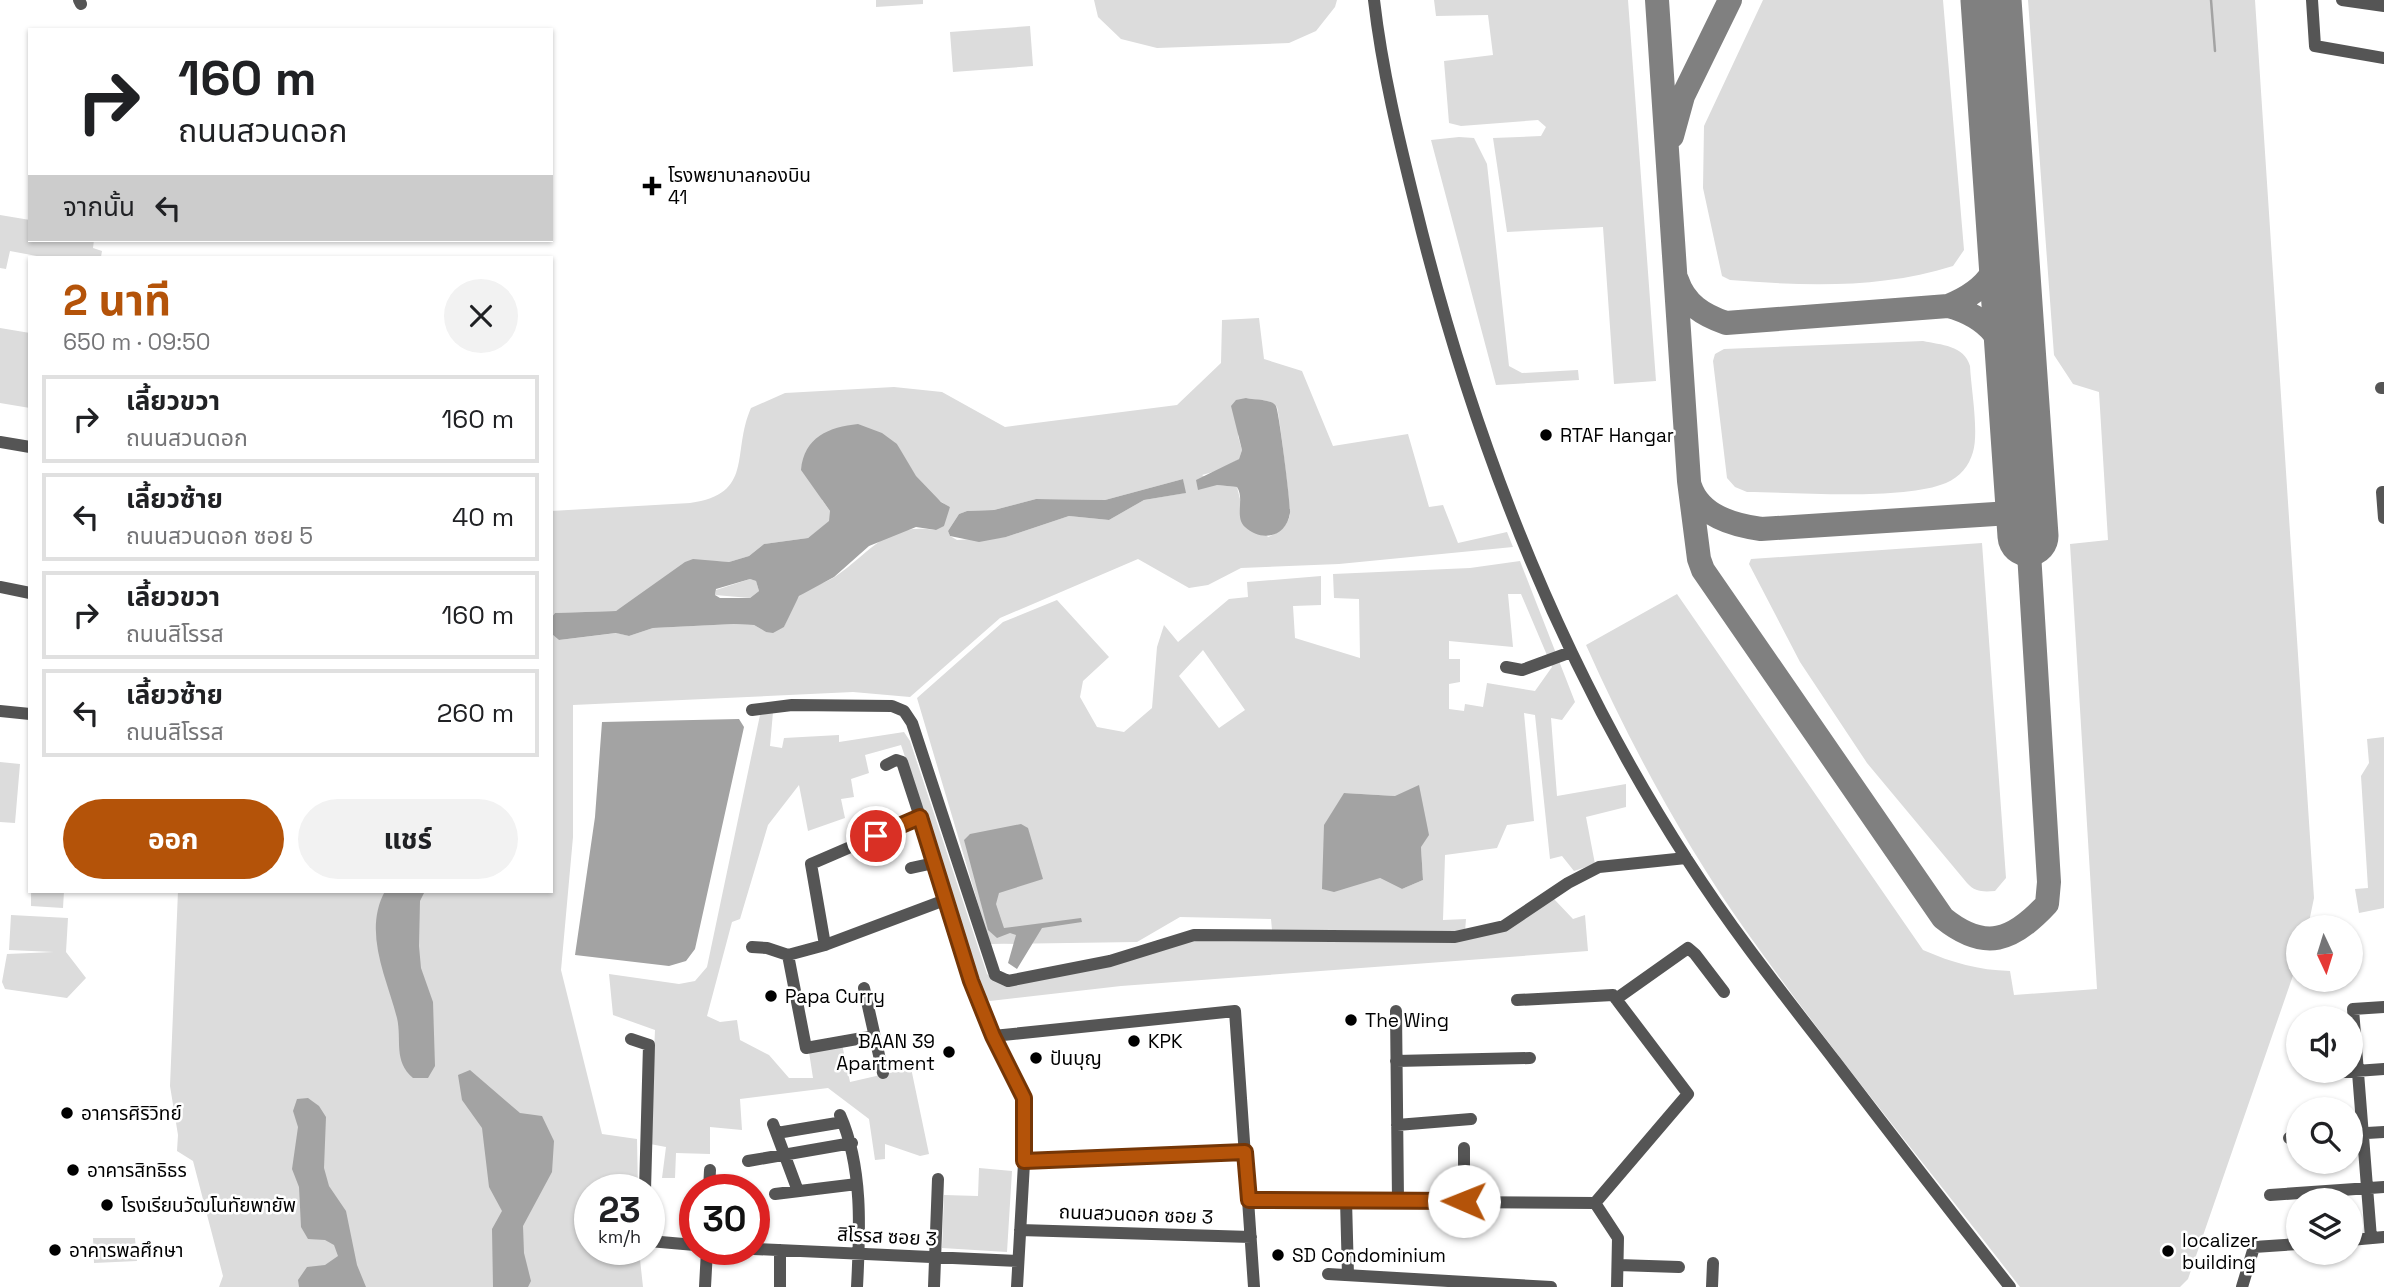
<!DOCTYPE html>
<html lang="th">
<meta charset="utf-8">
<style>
body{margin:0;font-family:"Space Grotesk","Noto Sans Thai",sans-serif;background:#f2f2f2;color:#202124;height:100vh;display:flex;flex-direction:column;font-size:26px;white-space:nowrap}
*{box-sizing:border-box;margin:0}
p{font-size:23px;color:#757577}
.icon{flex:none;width:38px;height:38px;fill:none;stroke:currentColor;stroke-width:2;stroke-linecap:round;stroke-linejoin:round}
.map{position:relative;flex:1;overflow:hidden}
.side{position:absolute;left:28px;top:256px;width:525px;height:637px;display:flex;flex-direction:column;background:#fff;border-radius:0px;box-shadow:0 2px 5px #0004}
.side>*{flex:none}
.hud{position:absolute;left:28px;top:28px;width:525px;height:214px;border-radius:0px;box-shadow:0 2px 5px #0004;background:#fff;color:#202124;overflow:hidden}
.needle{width:46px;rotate:176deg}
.tools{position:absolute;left:2286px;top:915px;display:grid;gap:14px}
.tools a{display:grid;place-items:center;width:77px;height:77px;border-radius:50%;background:#fff;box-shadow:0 2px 5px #0004;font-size:35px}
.speed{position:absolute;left:574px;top:1174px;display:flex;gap:14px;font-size:35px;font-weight:700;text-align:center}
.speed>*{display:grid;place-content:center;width:91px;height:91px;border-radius:50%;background:#fff;box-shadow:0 2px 5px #0004;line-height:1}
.speed small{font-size:18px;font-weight:400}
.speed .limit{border:10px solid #d22;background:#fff;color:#111}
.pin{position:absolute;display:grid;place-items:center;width:60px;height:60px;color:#fff;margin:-30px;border:4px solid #fff;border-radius:50%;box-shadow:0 2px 7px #0007}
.me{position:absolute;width:77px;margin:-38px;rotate:271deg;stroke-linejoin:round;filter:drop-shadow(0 0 5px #0008)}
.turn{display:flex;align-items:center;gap:24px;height:147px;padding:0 35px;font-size:32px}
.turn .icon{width:91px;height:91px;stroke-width:2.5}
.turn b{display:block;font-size:49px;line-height:60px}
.then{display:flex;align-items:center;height:66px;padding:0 35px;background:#0003;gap:14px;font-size:26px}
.round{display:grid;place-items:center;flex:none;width:74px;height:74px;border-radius:37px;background:#f2f2f2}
.overview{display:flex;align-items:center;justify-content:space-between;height:119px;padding:0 35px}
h1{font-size:42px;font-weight:700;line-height:52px;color:#b45309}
.action{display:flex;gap:14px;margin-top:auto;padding:14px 35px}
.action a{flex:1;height:80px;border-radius:42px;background:#b45309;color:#fff;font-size:28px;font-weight:700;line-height:80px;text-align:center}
.action a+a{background:#f2f2f2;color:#202124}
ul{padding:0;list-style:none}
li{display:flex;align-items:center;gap:21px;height:88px;margin:0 14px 10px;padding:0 21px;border:4px solid #e0e0e0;border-radius:0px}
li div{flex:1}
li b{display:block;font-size:26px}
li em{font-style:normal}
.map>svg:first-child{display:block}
</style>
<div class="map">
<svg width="2384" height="1287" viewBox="0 0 2384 1287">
<rect width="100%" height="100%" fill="#fff"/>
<path fill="#dcdcdc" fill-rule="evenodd" d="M876 0H923V4L876 7Z
M1094 0H1337L1335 7 1316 31 1289 43 1157 48 1121 39 1098 17Z
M1434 0H1628L1656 381 1614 384 1603 227 1507 232 1493 138 1541 136 1546 127 1538 120 1461 126 1449 123 1444 61 1493 55 1488 15 1436 16Z
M1763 0H1943L1964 250 1953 266C1880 289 1805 286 1730 280L1722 276 1703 188 1704 126Z
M2028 0H2255L2314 898 2308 927 2298 928V961L2188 1279 2180 1287H2020C1929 1169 1832 1052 1746 931 1683 842 1630 744 1586 645L1677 594 1923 950C1953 963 1978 970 2010 971L2014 995 2097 989 2070 544 2108 540 2099 392 2073 384 2054 355Z
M1030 26 1033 66 953 72 950 32Z
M1459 137 1474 138 1487 164 1509 366 1522 373 1578 370 1579 380 1496 385 1431 140Z
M0 215 30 220V240H94L93 248 102 251 101 257H42L10 251 6 269 0 268Z
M1259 318 1264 359 1302 371 1333 446 1408 434 1429 507 1443 505 1458 543 1507 532 1513 547 1339 564 1241 568 1208 585 1189 588 1138 559 1000 618 910 697 853 692 573 705V837L561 970 602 1134 637 1139 638 1190H590V1250H639L643 1287H219L223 1276 193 1161 177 1151 178 1135 170 1086 178 891H551V630L559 640 617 633 629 636 653 628 734 624 754 625 766 632 784 627C788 618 792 606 798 598 806 587 825 584 836 576 871 552 886 522 935 530L950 507C925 494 908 468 897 444L822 500 830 511V521L808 538 764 544 749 556 729 562 712 561 616 611 555 613 551 618V511L690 503C755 494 731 453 751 408L785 393 894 387 942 392 1005 427 1177 405 1221 363 1222 320ZM1246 398C1254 400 1273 399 1277 407 1279 413 1291 509 1290 515 1287 527 1278 533 1268 537L1241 503 1237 487 1217 485 1202 475 1220 470 1239 459 1242 450 1238 436ZM1183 479 1185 493 1144 500 1109 520 1069 516 1006 537 957 540 950 536 948 531 959 514 967 511 994 510 1036 499 1105 500Z
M0 328 30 333V408L0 403Z
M1923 341C1941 345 1964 345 1970 366 1971 388 1979 432 1973 452 1969 466 1960 477 1946 483 1902 501 1797 492 1747 492L1735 487 1727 478 1713 361 1715 354 1724 349Z
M1982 543 2006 878 1995 891C1983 892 1975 892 1967 883L1867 763 1800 662 1749 564 1751 559Z
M1520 561 1575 702 1562 720 1551 718 1557 796 1626 784V807L1586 817 1595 864 1574 871 1562 856 1550 859 1535 715 1524 713 1534 821 1507 825 1497 848 1445 855 1443 920 1466 919 1465 932 1272 930 1271 919 1180 917 1137 942 990 944 917 698 1003 622 1057 600 1109 657 1083 681 1080 697 1097 727 1124 732 1152 708 1157 647 1164 625 1178 642 1229 599 1248 597 1247 582 1321 576V605L1293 606 1295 638 1360 658 1359 599 1334 598 1333 574 1470 568ZM1508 594H1521L1552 667 1535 691 1487 683 1483 707 1465 704 1464 711 1449 709V684L1460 682V659H1449V641L1513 647ZM1203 650 1245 710 1219 728 1179 676ZM1344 793 1395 796 1421 847 1423 880 1402 889 1380 878Z
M750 579 756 581 759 591 750 598 715 595 716 590Z
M773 712 770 746 782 748 784 738 839 735V742L904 732 910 741 987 974 997 982 1179 940H1459L1554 899 1573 919 1585 915 1588 951 1121 986 990 1001C962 979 918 791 901 745L865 755 869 773 851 779 854 797 841 799 845 818 808 831 799 785 768 825 740 919 732 922 707 1016 720 1022 737 1020 740 1040 769 1055 789 1078H813L809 1052 842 1044 850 1082 911 1068 929 1154 920 1156 885 1144V1159L875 1160 869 1119 828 1088 740 1099 742 1130 710 1127V1154L676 1153 675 1178H662L666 1147 650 1144 655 1030 613 1015 609 974 679 984 695 981 707 967 760 715Z
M2384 737V908L2359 913 2355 889 2368 888 2361 776 2369 763 2367 739Z
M0 762 20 764 15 823 0 822Z
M31 891H64L63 908 31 906Z
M11 915 68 918 66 952 86 978 67 998 5 989 2 982 7 954 54 952 9 950Z
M979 1168 1012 1171 1007 1252 942 1248 944 1195 978 1196Z
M93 1238H135L137 1261 94 1263Z"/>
<path fill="#a3a3a3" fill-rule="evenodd" d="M1246 398C1254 400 1273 399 1276 406 1279 412 1291 506 1290 513 1286 538 1261 542 1245 527 1234 517 1245 499 1237 487L1217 485 1198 490 1196 480 1239 459 1242 450 1231 406 1236 400Z
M858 424 882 433 897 444 916 476 941 502 950 507 944 526 936 530 916 527 869 546 834 577 799 596 784 627 773 633 766 632 754 625 734 624 653 628 629 636 616 633 559 640 552 634 551 618 555 613 616 611 685 562 693 559 729 562 749 556 764 544 808 538 829 521 830 511 801 470C804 437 829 427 858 424ZM750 579 756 581 759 591 750 598H720L715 595 716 589Z
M1183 479 1186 493 1144 500 1109 520 1069 516 1006 537 979 542 950 536 948 531 959 514 967 511 994 510 1036 499 1105 500Z
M739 719 744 727 695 949 686 961 669 966 575 955 595 817 602 722Z
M1419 785 1429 835 1421 847 1423 880 1402 889 1380 878 1334 892 1322 889 1324 825 1344 793 1395 796Z
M1021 824 1028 828 1043 879 999 893 996 904 1004 928 1081 918 1082 922 1042 928 1017 969 1008 963 1016 935 1010 933 997 938 988 930 964 840 970 834Z
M385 891H425L420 901 419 946 421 968 433 1002 435 1066 428 1078H413C393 1061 402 1040 397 1018 386 976 363 932 385 891Z
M470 1070 520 1113 542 1116 554 1141 552 1172 523 1226 524 1253 531 1281 528 1287H493L492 1229 502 1211 489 1187 482 1128 462 1100 458 1075Z
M308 1098 319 1106 326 1117 324 1168 329 1186 346 1211 357 1265 366 1287H299L298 1280 307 1267 325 1265 338 1256 334 1245 325 1240 308 1239 301 1227 299 1187 292 1169 298 1127 293 1111 297 1099Z"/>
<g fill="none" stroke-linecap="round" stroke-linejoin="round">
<path stroke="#a3a3a3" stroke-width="2.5" d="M2211 0 2215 51"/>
<path stroke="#808080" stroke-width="24" d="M1657 0 1689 481 1699 559 1703 570 1943 918C1985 952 2013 941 2047 904L2049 882 2028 536
M1672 136 1683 96 1730 0
M1677 280C1685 304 1703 315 1726 323L1948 306C1994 287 2000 266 2006 219
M1948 306C1990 317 2006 342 2017 383
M1690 486C1700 516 1733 525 1761 529L2026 512"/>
<path stroke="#808080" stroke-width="61" d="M1991 0 2028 536"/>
<path stroke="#555" stroke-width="12" d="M79 0 81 4
M1374 0C1382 70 1399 140 1416 208 1472 437 1559 662 1688 861 1733 931 1784 995 1835 1061 1893 1137 1951 1212 2010 1287
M2312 0 2315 46 2384 58
M2342 0 2384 6
M2381 388H2384
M0 442 30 447
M2384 492H2382L2384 518
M0 587 30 593
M1506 667 1522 670 1571 652
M752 710 792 705 892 706 904 711 912 723 995 975 1008 981 1110 961 1194 935 1455 937 1504 926 1568 883 1599 867 1686 858
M0 711 30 714
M886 765 896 760 902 762 920 817
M911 868 934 863
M825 945 811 864 920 817 971 981 993 1036 1024 1098 1026 1128 1017 1287
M752 947 767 948 788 955
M864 988 883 1073
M1616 999 1688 948 1695 954 1724 992
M1517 1000 1613 995 1688 1094 1595 1203
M1396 1011 1398 1200
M874 1036 806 1048 788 955 825 945 945 900
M993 1036 1235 1011 1254 1287
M631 1039 649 1045 645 1190
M1396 1061 1530 1058
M2314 1074 2384 1069
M840 1115C863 1167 860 1230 857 1287
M773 1124 798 1191
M1397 1125 1471 1119
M777 1133 843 1122
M2350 1134 2384 1132
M2289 1138H2298
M748 1161 852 1143
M1024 1161 1245 1152
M709 1190 710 1170
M775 1194 857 1184
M2270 1195 2384 1187
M1346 1200 1348 1275
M1249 1201 1595 1203
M1464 1201V1148
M1595 1203 1618 1238 1617 1287
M1020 1230 1251 1237
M2371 1238 2353 1009 2384 1007
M2350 1240 2384 1237
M649 1241 695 1245
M754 1249 1018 1261
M1618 1265 1679 1267
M1328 1274 1551 1287
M705 1287 707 1250
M780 1287V1250
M934 1287 938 1179
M1712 1287 1713 1263
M2242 1287 2254 1247 2298 1244"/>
</g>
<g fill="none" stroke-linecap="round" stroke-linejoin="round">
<defs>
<path id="route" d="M876 836 920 817 971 981 993 1036 1024 1098V1161L1245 1152 1249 1200 1464 1201"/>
</defs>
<use href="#route" stroke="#753606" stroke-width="18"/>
<use href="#route" stroke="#b45309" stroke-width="12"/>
</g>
<g fill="#000" stroke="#fff" stroke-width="2.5">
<path d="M648.5 175.5h7v7h7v7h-7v7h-7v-7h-7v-7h7z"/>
<circle cx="1546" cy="435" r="7"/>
<circle cx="771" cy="996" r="7"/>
<circle cx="1351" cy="1020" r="7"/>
<circle cx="1134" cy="1041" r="7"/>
<circle cx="949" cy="1052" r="7"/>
<circle cx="1036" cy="1058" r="7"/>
<circle cx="67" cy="1113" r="7"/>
<circle cx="73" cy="1170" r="7"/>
<circle cx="107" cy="1205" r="7"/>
<circle cx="55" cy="1250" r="7"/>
<circle cx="2168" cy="1251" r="7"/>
<circle cx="1278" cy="1255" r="7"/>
</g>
<g text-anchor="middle" stroke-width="5" stroke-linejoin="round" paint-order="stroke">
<g font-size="19" fill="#000" stroke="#fff" text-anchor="start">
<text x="668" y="182">โรงพยาบาลกองบิน<tspan x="668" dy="22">41</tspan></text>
<text x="1560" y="442">RTAF Hangar</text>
<text x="785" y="1003">Papa Curry</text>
<text x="1365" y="1027">The Wing</text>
<text x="935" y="1048" text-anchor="end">BAAN 39<tspan x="935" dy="22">Apartment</tspan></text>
<text x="1148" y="1048">KPK</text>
<text x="1050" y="1065">ปันบุญ</text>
<text x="81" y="1120">อาคารศิริวิทย์</text>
<text x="87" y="1177">อาคารสิทธิธร</text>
<text x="121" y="1212">โรงเรียนวัฒโนทัยพายัพ</text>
<text x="2182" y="1247">localizer<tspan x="2182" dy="22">building</tspan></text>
<text x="69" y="1257">อาคารพลศึกษา</text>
<text x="1292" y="1262">SD Condominium</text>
</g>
<g font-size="19" fill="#000" stroke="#fff">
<text transform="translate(1136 1214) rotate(2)" y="7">ถนนสวนดอก ซอย 3</text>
<text transform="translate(887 1236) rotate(3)" y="7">สิโรรส ซอย 3</text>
</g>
</g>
</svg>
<div class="tools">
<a><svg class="needle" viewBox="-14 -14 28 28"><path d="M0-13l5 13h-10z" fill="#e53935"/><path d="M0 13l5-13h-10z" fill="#757577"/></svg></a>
<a><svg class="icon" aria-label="sound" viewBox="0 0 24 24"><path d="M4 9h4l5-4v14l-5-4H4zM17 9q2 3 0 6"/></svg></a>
<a><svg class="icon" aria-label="search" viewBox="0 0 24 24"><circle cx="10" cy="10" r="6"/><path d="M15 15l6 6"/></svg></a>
<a><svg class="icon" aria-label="layers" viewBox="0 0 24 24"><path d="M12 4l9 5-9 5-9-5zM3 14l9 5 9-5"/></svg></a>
</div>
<div class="speed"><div>23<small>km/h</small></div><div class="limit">30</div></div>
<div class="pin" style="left:876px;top:836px;background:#d93025"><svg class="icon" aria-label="arrive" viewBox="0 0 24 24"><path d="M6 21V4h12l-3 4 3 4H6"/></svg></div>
<svg class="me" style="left:1464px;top:1201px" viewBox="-20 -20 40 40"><circle r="19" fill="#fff"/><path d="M0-13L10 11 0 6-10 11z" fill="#b45309"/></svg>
<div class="hud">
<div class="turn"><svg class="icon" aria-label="right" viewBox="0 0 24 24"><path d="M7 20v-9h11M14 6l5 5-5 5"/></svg><div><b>160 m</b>ถนนสวนดอก</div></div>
<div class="then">จากนั้น<svg class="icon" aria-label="left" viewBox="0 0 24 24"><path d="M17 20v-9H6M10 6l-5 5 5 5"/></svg></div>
</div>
<section class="side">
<div class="overview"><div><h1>2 นาที</h1><p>650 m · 09:50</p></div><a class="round"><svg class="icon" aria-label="close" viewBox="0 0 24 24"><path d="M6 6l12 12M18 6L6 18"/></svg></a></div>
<ul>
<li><svg class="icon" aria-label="right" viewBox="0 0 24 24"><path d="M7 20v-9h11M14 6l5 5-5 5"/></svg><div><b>เลี้ยวขวา</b><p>ถนนสวนดอก</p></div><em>160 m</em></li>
<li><svg class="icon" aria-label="left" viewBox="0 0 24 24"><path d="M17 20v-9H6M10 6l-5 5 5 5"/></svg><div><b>เลี้ยวซ้าย</b><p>ถนนสวนดอก ซอย 5</p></div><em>40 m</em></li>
<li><svg class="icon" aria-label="right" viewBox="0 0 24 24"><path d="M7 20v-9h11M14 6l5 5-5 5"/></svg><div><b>เลี้ยวขวา</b><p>ถนนสิโรรส</p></div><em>160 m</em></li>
<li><svg class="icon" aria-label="left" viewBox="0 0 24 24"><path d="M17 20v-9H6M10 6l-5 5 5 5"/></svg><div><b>เลี้ยวซ้าย</b><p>ถนนสิโรรส</p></div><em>260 m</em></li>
</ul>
<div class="action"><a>ออก</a><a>แชร์</a></div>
</section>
</div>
